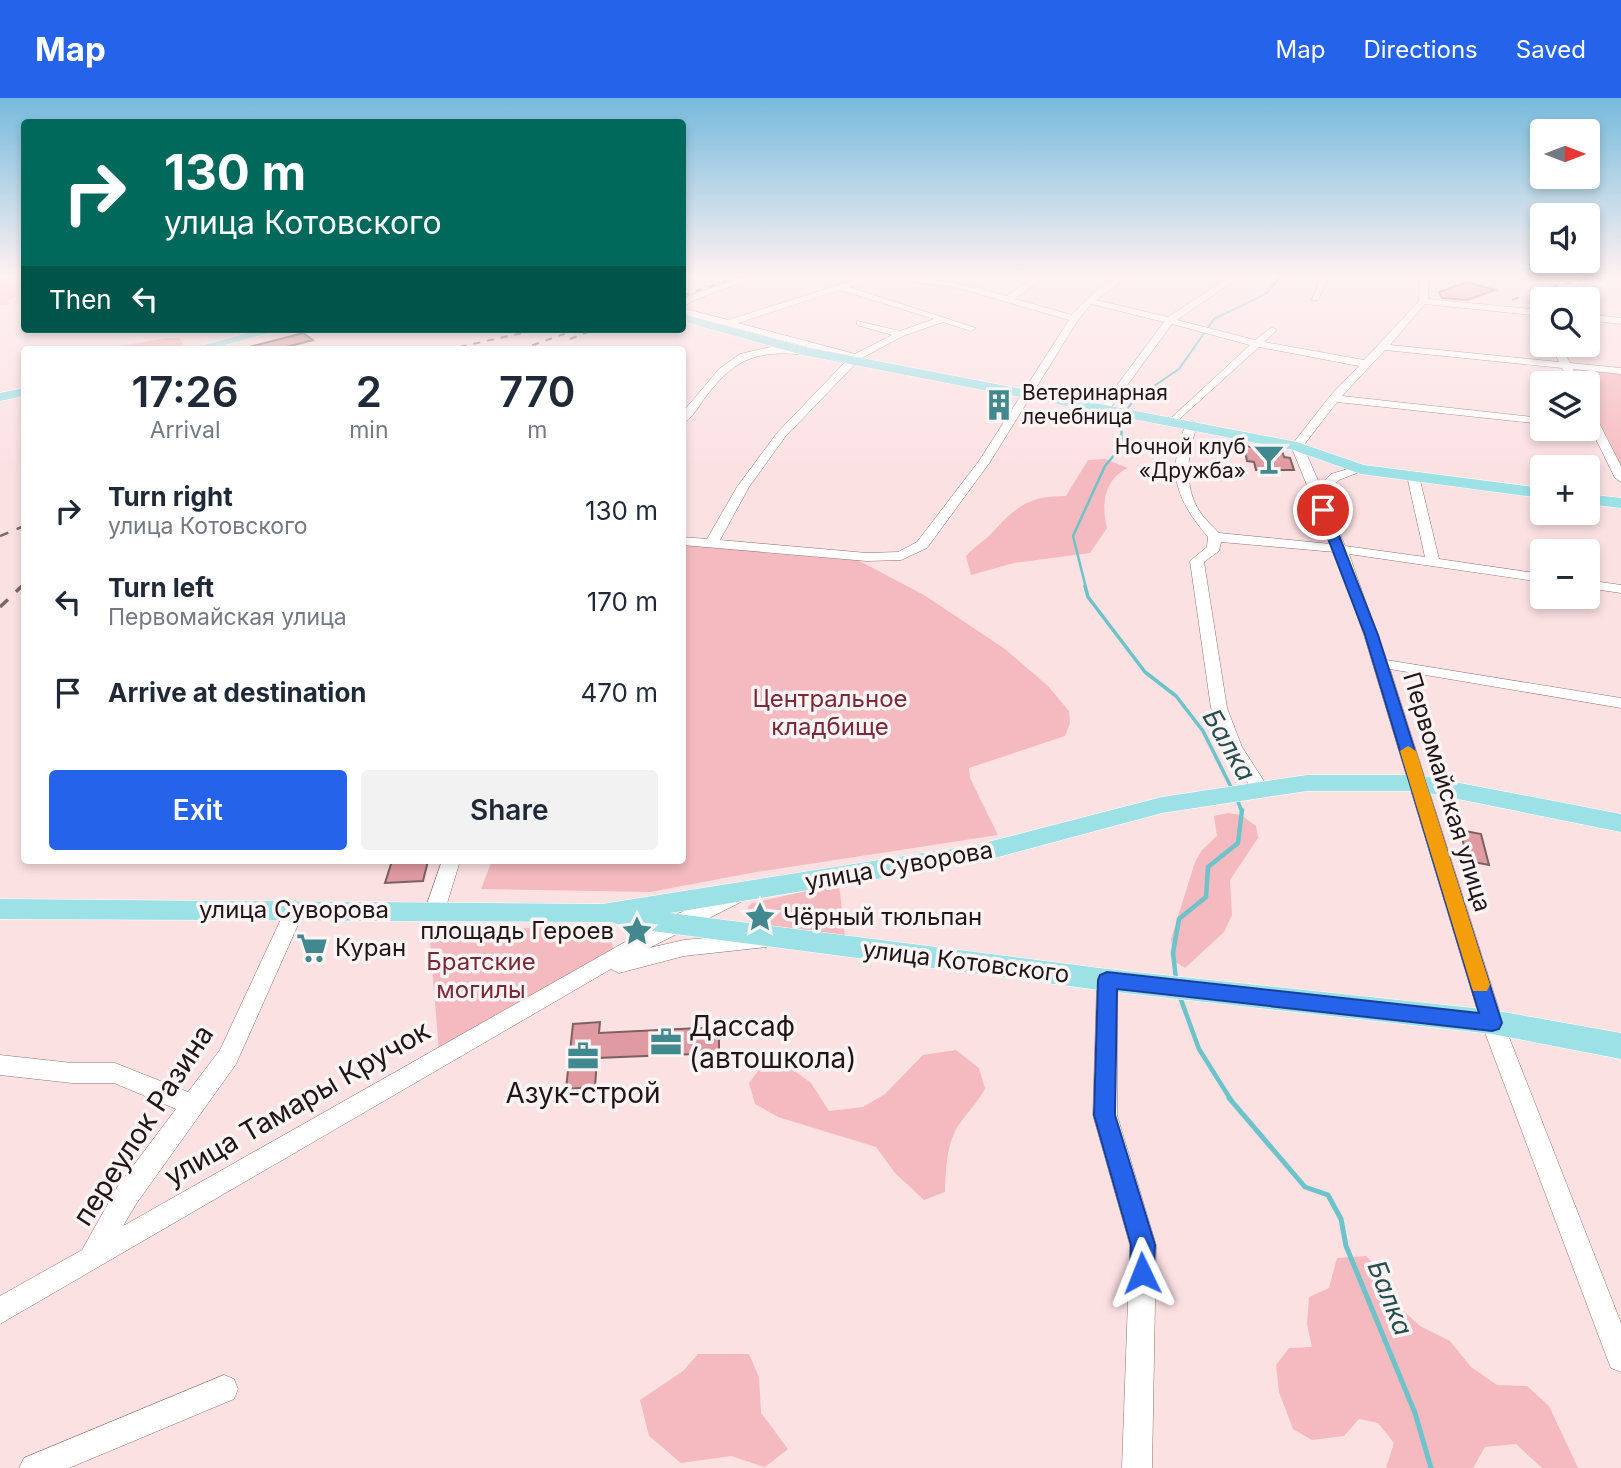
<!DOCTYPE html>
<meta charset="utf-8">
<style>
body{margin:0;font-family:Inter,sans-serif;background:#f2f2f3;color:#1f2937;height:100vh;display:flex;flex-direction:column;font-size:26px;white-space:nowrap}
*{box-sizing:border-box;margin:0}
p{font-size:23px;color:#747a83}
.icon{flex:none;width:38px;height:38px;fill:none;stroke:currentColor;stroke-width:2;stroke-linecap:round;stroke-linejoin:round}
.map{position:relative;flex:1;overflow:hidden}
.panel{position:absolute;left:21px;top:248px;width:665px;height:518px;display:flex;flex-direction:column;background:#fff;border-radius:7px;box-shadow:0 4px 10px #0003}
.panel>*{flex:none}
.hud{position:absolute;left:21px;top:21px;width:665px;height:214px;border-radius:7px;box-shadow:0 4px 10px #0003;background:#00695c;color:#fff;overflow:hidden}
.needle{width:46px;rotate:90deg}
.tools{position:absolute;left:1530px;top:21px;display:grid;gap:14px}
.tools a{display:grid;place-items:center;width:70px;height:70px;border-radius:7px;background:#fff;box-shadow:0 4px 10px #0003;font-size:35px}
.pin{position:absolute;display:grid;place-items:center;width:60px;height:60px;color:#fff;margin:-30px;border:4px solid #fff;border-radius:50%;box-shadow:0 2px 7px #0007}
.me{position:absolute;width:77px;margin:-38px;rotate:358deg;stroke-linejoin:round;filter:drop-shadow(0 0 5px #0008)}
.turn{display:flex;align-items:center;gap:24px;height:147px;padding:0 28px;font-size:32px}
.turn .icon{width:91px;height:91px;stroke-width:2.5}
.turn b{display:block;font-size:49px;line-height:60px}
.then{display:flex;align-items:center;height:66px;padding:0 28px;background:#0003;gap:14px;font-size:26px}
.eta{display:flex;justify-content:space-evenly;align-items:center;height:119px;text-align:center}
.eta b{font-size:42px;font-weight:600;line-height:49px}
.primary-button{display:flex;gap:14px;margin-top:auto;padding:14px 28px}
.primary-button a{flex:1;height:80px;border-radius:7px;background:#2563eb;color:#fff;font-size:28px;font-weight:600;line-height:80px;text-align:center}
.primary-button a+a{background:#f2f2f3;color:#1f2937}
ul{padding:0;list-style:none}
li{display:flex;align-items:center;gap:21px;height:91px;padding:0 28px}
li div{flex:1}
li b{display:block;font-size:26px}
li em{font-style:normal}
header{display:flex;align-items:center;gap:42px;box-sizing:border-box;height:98px;padding:0 35px;background:#2563eb;color:#fff}
header strong{font-size:33px}
nav{display:flex;gap:38px;margin-inline-start:auto;font-size:24px}
.map>svg:first-child{display:block}
</style>
<header>
<strong>Map</strong>
<nav><a>Map</a><a>Directions</a><a>Saved</a></nav>
</header>
<div class="map">
<svg width="1621" height="1370" viewBox="0 0 1621 1370">
<rect width="100%" height="100%" fill="#fce1e3"/>
<path fill="#f5babf" d="M0 178H24V194L7 203 10 207H0Z
M167 240H180L184 248 175 252H97Z
M1572 270 1621 275V372L1587 300V285H1580Z
M1105 361 1128 370C1104 381 1101 407 1107 430L1090 455 1014 465 971 477 966 458C974 449 983 444 991 436 1015 409 1028 398 1066 398L1088 362Z
M683 447 852 459 924 497 1005 551 1048 588 1069 613 1070 625 1065 638 969 670 970 680 998 737 751 775 650 794 481 791 491 765 459 763H682Z
M1228 715 1241 717 1256 728 1258 740 1230 782 1232 817 1224 834 1185 870 1174 863 1171 841 1195 764 1202 752 1217 738 1214 718Z
M839 786 845 839 749 826 748 809 752 805Z
M607 829 616 860 439 954 429 831Z
M956 952 979 970 985 991C977 1005 967 1015 958 1028 946 1048 946 1071 945 1094L924 1102 895 1075 876 1049 778 1019 755 1006 749 985 761 969 785 966 811 985 829 1013 863 1009 885 996 923 957Z
M1366 1158 1379 1171 1395 1205 1420 1228 1450 1243 1471 1269 1497 1287 1527 1288 1549 1308 1578 1370H1542L1516 1346 1485 1349 1473 1370H1386L1394 1345 1378 1325 1359 1321 1344 1338 1312 1342 1293 1331 1279 1294 1276 1267 1289 1250 1312 1249 1307 1226 1309 1199 1329 1190 1337 1160Z
M698 1256H749L759 1279 761 1315 788 1351 765 1369 731 1358 681 1365 649 1338 640 1302 683 1273Z"/>
<g fill="none" stroke-linecap="round" stroke-linejoin="round">
<path stroke="#6cc3c9" stroke-width="2" d="M1124 315 1135 301 1179 271 1214 221 1267 195 1281 178"/>
<path stroke="#6cc3c9" stroke-width="2.5" d="M1086 490 1073 438 1105 368 1121 349 1122 319 1125 313"/>
<path stroke="#6cc3c9" stroke-width="3.5" d="M1085 488 1088 499 1145 574 1176 598 1203 633 1232 691
M1237 701 1242 714"/>
<path stroke="#6cc3c9" stroke-width="4.5" d="M1176 881 1173 855 1179 821 1206 799 1208 769 1238 745 1242 712
M1180 899 1199 951 1231 1002"/>
<path stroke="#6cc3c9" stroke-width="5" d="M1229 1000 1305 1089 1328 1097 1341 1121 1346 1148 1415 1315 1431 1370"/>
</g>
<path fill="#e09aa1" stroke="#7c6062" stroke-width="2" d="M1467 184 1495 192 1467 202 1442 200 1439 194Z
M303 235 313 242 275 252H250L249 249Z
M1244 348 1282 353 1284 359 1290 360 1294 372H1256L1254 364 1247 363Z
M1460 732 1481 736 1489 767 1468 763Z
M392 763H428L423 783 385 785Z
M600 924 599 935 719 929V955L597 960 595 989 566 991 573 926Z"/>
<g fill="none" stroke-linecap="round" stroke-linejoin="round">
<defs>
<path id="minor" d="M746 178H758L692 203 682 210V202L686 199Z
M867 178C919 178 956 183 1006 198L1036 178H1046L1015 201 1072 217C1086 201 1108 178 1130 178L1096 202 1168 219 1231 178H1241L1177 222 1255 242 1272 229 1277 232 1264 244 1364 262 1419 203 1420 178H1428V201L1542 212V218L1425 206 1390 247 1559 264 1551 247H1561L1570 265 1621 270V276L1573 271 1580 285H1570L1562 270 1385 252 1342 298 1542 320V326L1337 304 1303 348 1320 387 1331 376 1361 367 1367 371 1339 382 1324 397 1345 448 1425 459 1407 378 1413 374 1419 378 1439 461 1542 476V484L1349 456 1386 562 1621 600V610L1390 571 1503 924 1621 1225V1274L1611 1270 1607 1260 1481 924 1364 537 1335 454 1221 444 1219 453 1204 464 1227 610 1242 649 1269 691 1266 695H1254L1226 649 1211 610 1190 463 1207 449 1208 439C1176 401 1166 375 1186 326L1192 323 1198 326C1187 353 1183 389 1200 414 1205 422 1213 428 1219 435L1331 446 1291 348 1330 298 1359 268 1259 249 1174 326 1170 325V321L1250 247 1172 226 1109 312 1105 313 1100 310 1164 224 1091 206 1078 222 990 364 927 450 901 462 867 463 682 447V439L707 441 737 389 777 335 849 260 682 216V210L728 222ZM878 180 955 189 1069 222 979 363 917 444 898 454 867 455 720 442 749 389 785 339 860 261 903 238 943 224 971 233 976 230 849 189ZM840 192 934 221 900 233 857 223V227L892 237 855 256 738 225Z
M1321 178H1329L1318 202H1312Z
M1587 216 1621 220V226L1587 222Z
M771 249 799 250 804 253 799 256C751 253 733 263 704 301 698 310 691 321 682 326V315L719 271 740 256Z
M1587 308 1592 311 1621 368V384L1615 380 1587 323Z
M1587 482 1621 487V495L1587 490Z
M442 763H460L445 812 442 817 435 820 428 817 425 812Z
M734 791 741 794 744 799 741 804 649 850 684 842 760 835 767 837 770 843 767 849 684 858 619 875 611 871 0 1226V1198L82 1152 118 1088 176 1011 114 985H72L0 977V957L72 965H115L188 994 220 952 288 806 295 803 302 806 305 811 236 966 136 1106 123 1128 664 822Z
M1107 873 1114 876 1117 882V1017L1156 1147 1152 1370H1122L1130 1147 1093 1017 1097 882 1100 876Z
M224 1277 234 1281 238 1291 234 1301 69 1370H19L24 1360Z"/>
<path id="major" d="M682 216 805 249 1297 344 1364 367 1542 390V400L1361 376 1293 352 803 257 682 223Z
M262 231H283L207 252H186Z
M24 290V298L0 303V295Z
M1587 396 1621 400V410L1587 406Z
M1307 677H1418L1621 716V734L1418 693H1307L1162 715 980 764 670 815 1107 871 1492 912 1621 935V961L1492 936 1107 893 622 829 612 824 0 821V801L602 806 980 746 1162 699Z"/>
</defs>
<use href="#minor" stroke="#8f7274" stroke-width="1"/>
<use href="#major" stroke="#fff" stroke-width="1"/>
<use href="#minor" fill="#fff" fill-rule="evenodd"/>
<use href="#major" fill="#9be1e6" fill-rule="evenodd"/>
<path stroke="#7a696a" stroke-width="2" stroke-dasharray="7 7" stroke-linecap="butt" d="M1551 189 1599 178
M682 198 741 178
M1512 202 1523 198
M570 241 596 231
M446 252 540 231
M519 252 578 231"/>
<path stroke="#7a696a" stroke-width="2.5" stroke-dasharray="9 9" stroke-linecap="butt" d="M0 438 24 428
M20 490 24 486"/>
<path stroke="#7a696a" stroke-width="3.5" stroke-dasharray="11 11" stroke-linecap="butt" d="M0 509 22 488"/>
</g>
<linearGradient id="sky" x2="0" y2="1"><stop stop-color="#76badc"/><stop offset="0.48" stop-color="#fef2f2"/><stop offset="1" stop-color="#fef2f2" stop-opacity="0"/></linearGradient>
<rect width="1621" height="370" fill="url(#sky)"/>
<path fill="#2563eb" stroke="#184099" stroke-width="2" d="M1323 408 1329 412 1378 537 1502 925 1499 931 1492 933 1117 891 1115 1017 1155 1147 1154 1175 1151 1184 1142 1187 1134 1184 1130 1175 1131 1147 1094 1017 1098 882 1100 877 1107 874 1479 915 1365 537 1317 412Z"/>
<path fill="#f59e0b" d="M1408 648 1416 653 1490 887 1487 893H1473L1471 887 1400 653Z"/>
<defs>
<symbol id="building-bare" viewBox="-9 -9 18 18"><path d="M-4-6H4V6H1V3H-1V6H-4ZM-2.5-4.3h1.7v1.8h-1.7ZM.8-4.3h1.7v1.8H.8ZM-2.5-1h1.7V.8h-1.7ZM.8-1h1.7V.8H.8Z" fill="#41898e" stroke="#fbf4f4" stroke-width="2.5" paint-order="stroke"/></symbol>
<symbol id="bar-bare" viewBox="-9 -9 18 18"><path d="M-6-5H6L.8 .8V4.5H3.5V6h-7V4.5H-.8V.8Z" fill="#41898e" stroke="#fbf4f4" stroke-width="2.5" paint-order="stroke"/></symbol>
<symbol id="sight-bare" viewBox="-9 -9 18 18"><path d="M0-6L1.8-2.2L6-1.7L2.9 1.2L3.7 5.4L0 3.3L-3.7 5.4L-2.9 1.2L-6-1.7L-1.8-2.2Z" fill="#41898e" stroke="#fbf4f4" stroke-width="2.5" paint-order="stroke"/></symbol>
<symbol id="supermarket-bare" viewBox="-9 -9 18 18"><path d="M-6-5.5h2.5l.6 2H6L4.5 2H-2.5L-4.4-4H-6ZM-1.5 3.2a1.3 1.3 0 1 0 .1 0ZM3 3.2a1.3 1.3 0 1 0 .1 0Z" fill="#41898e" stroke="#fbf4f4" stroke-width="2.5" paint-order="stroke"/></symbol>
<symbol id="office-bare" viewBox="-9 -9 18 18"><path d="M-6-3h4V-5.5h4V-3h4V5H-6ZM-1-4.5V-3h2v-1.5ZM-6 0V1H6V0Z" fill="#41898e" stroke="#fbf4f4" stroke-width="2.5" paint-order="stroke"/></symbol>
</defs>
<g fill-rule="evenodd">
<use href="#building-bare" x="977" y="285" width="44" height="44"/>
<use href="#bar-bare" x="1247" y="339" width="44" height="44"/>
<use href="#sight-bare" x="738" y="797" width="44" height="44"/>
<use href="#sight-bare" x="615" y="811" width="44" height="44"/>
<use href="#supermarket-bare" x="290" y="828" width="44" height="44"/>
<use href="#office-bare" x="644" y="922" width="44" height="44"/>
<use href="#office-bare" x="561" y="936" width="44" height="44"/>
</g>
<g text-anchor="middle" stroke-width="7" stroke-linejoin="round" paint-order="stroke">
<g font-size="21" fill="#211616" stroke="#fbf4f4" text-anchor="start">
<text x="1022" y="302">Ветеринарная<tspan x="1022" dy="24">лечебница</tspan></text>
<text x="1246" y="356" text-anchor="end">Ночной клуб<tspan x="1246" dy="24">«Дружба»</tspan></text>
</g>
<g font-size="24" fill="#7b2938" stroke="#fbf4f4">
<text x="830" y="609">Центральное<tspan x="830" dy="28">кладбище</tspan></text>
<text x="481" y="872">Братские<tspan x="481" dy="28">могилы</tspan></text>
</g>
<g font-size="24" fill="#211616" stroke="#fbf4f4">
<text transform="translate(1447 694) rotate(73)" y="8">Первомайская улица</text>
<text transform="translate(899 768) rotate(-10)" y="8">улица Суворова</text>
<text x="294" y="820">улица Суворова</text>
<text transform="translate(966 864) rotate(7)" y="8">улица Котовского</text>
</g>
<g font-size="24" fill="#211616" stroke="#fbf4f4" text-anchor="start">
<text x="783" y="827">Чёрный тюльпан</text>
<text x="614" y="841" text-anchor="end">площадь Героев</text>
<text x="335" y="858">Куран</text>
</g>
<g font-size="26" font-style="italic" fill="#254e50" stroke="#fbf4f4">
<text transform="translate(1229 647) rotate(60)" y="9">Балка</text>
<text transform="translate(1390 1200) rotate(68)" y="9">Балка</text>
</g>
<g font-size="28" fill="#211616" stroke="#fbf4f4" text-anchor="start">
<text x="689" y="938">Дассаф<tspan x="689" dy="32">(автошкола)</tspan></text>
<text x="583" y="1005" text-anchor="middle">Азук-строй</text>
</g>
<g font-size="28" fill="#211616" stroke="#fbf4f4">
<text transform="translate(297 1005) rotate(-30)" y="10">улица Тамары Кручок</text>
<text transform="translate(143 1027) rotate(-57)" y="10">переулок Разина</text>
</g>
</g>
</svg>
<div class="tools">
<a><svg class="needle" viewBox="-14 -14 28 28"><path d="M0-13l5 13h-10z" fill="#e53935"/><path d="M0 13l5-13h-10z" fill="#747a83"/></svg></a>
<a><svg class="icon" aria-label="sound" viewBox="0 0 24 24"><path d="M4 9h4l5-4v14l-5-4H4zM17 9q2 3 0 6"/></svg></a>
<a><svg class="icon" aria-label="search" viewBox="0 0 24 24"><circle cx="10" cy="10" r="6"/><path d="M15 15l6 6"/></svg></a>
<a><svg class="icon" aria-label="layers" viewBox="0 0 24 24"><path d="M12 4l9 5-9 5-9-5zM3 14l9 5 9-5"/></svg></a>
<a>+</a>
<a>−</a>
</div>
<div class="pin" style="left:1323px;top:412px;background:#d93025"><svg class="icon" aria-label="arrive" viewBox="0 0 24 24"><path d="M6 21V4h12l-3 4 3 4H6"/></svg></div>
<svg class="me" style="left:1142px;top:1175px" viewBox="-20 -20 40 40"><path d="M0-17L14 15 0 8-14 15z" fill="#2563eb" stroke="#fff" stroke-width="4"/></svg>
<div class="hud">
<div class="turn"><svg class="icon" aria-label="right" viewBox="0 0 24 24"><path d="M7 20v-9h11M14 6l5 5-5 5"/></svg><div><b>130 m</b>улица Котовского</div></div>
<div class="then">Then<svg class="icon" aria-label="left" viewBox="0 0 24 24"><path d="M17 20v-9H6M10 6l-5 5 5 5"/></svg></div>
</div>
<section class="panel">
<div class="eta">
<div><b>17:26</b><p>Arrival</p></div>
<div><b>2</b><p>min</p></div>
<div><b>770</b><p>m</p></div>
</div>
<ul>
<li><svg class="icon" aria-label="right" viewBox="0 0 24 24"><path d="M7 20v-9h11M14 6l5 5-5 5"/></svg><div><b>Turn right</b><p>улица Котовского</p></div><em>130 m</em></li>
<li><svg class="icon" aria-label="left" viewBox="0 0 24 24"><path d="M17 20v-9H6M10 6l-5 5 5 5"/></svg><div><b>Turn left</b><p>Первомайская улица</p></div><em>170 m</em></li>
<li><svg class="icon" aria-label="arrive" viewBox="0 0 24 24"><path d="M6 21V4h12l-3 4 3 4H6"/></svg><div><b>Arrive at destination</b></div><em>470 m</em></li>
</ul>
<div class="primary-button"><a>Exit</a><a>Share</a></div>
</section>
</div>
